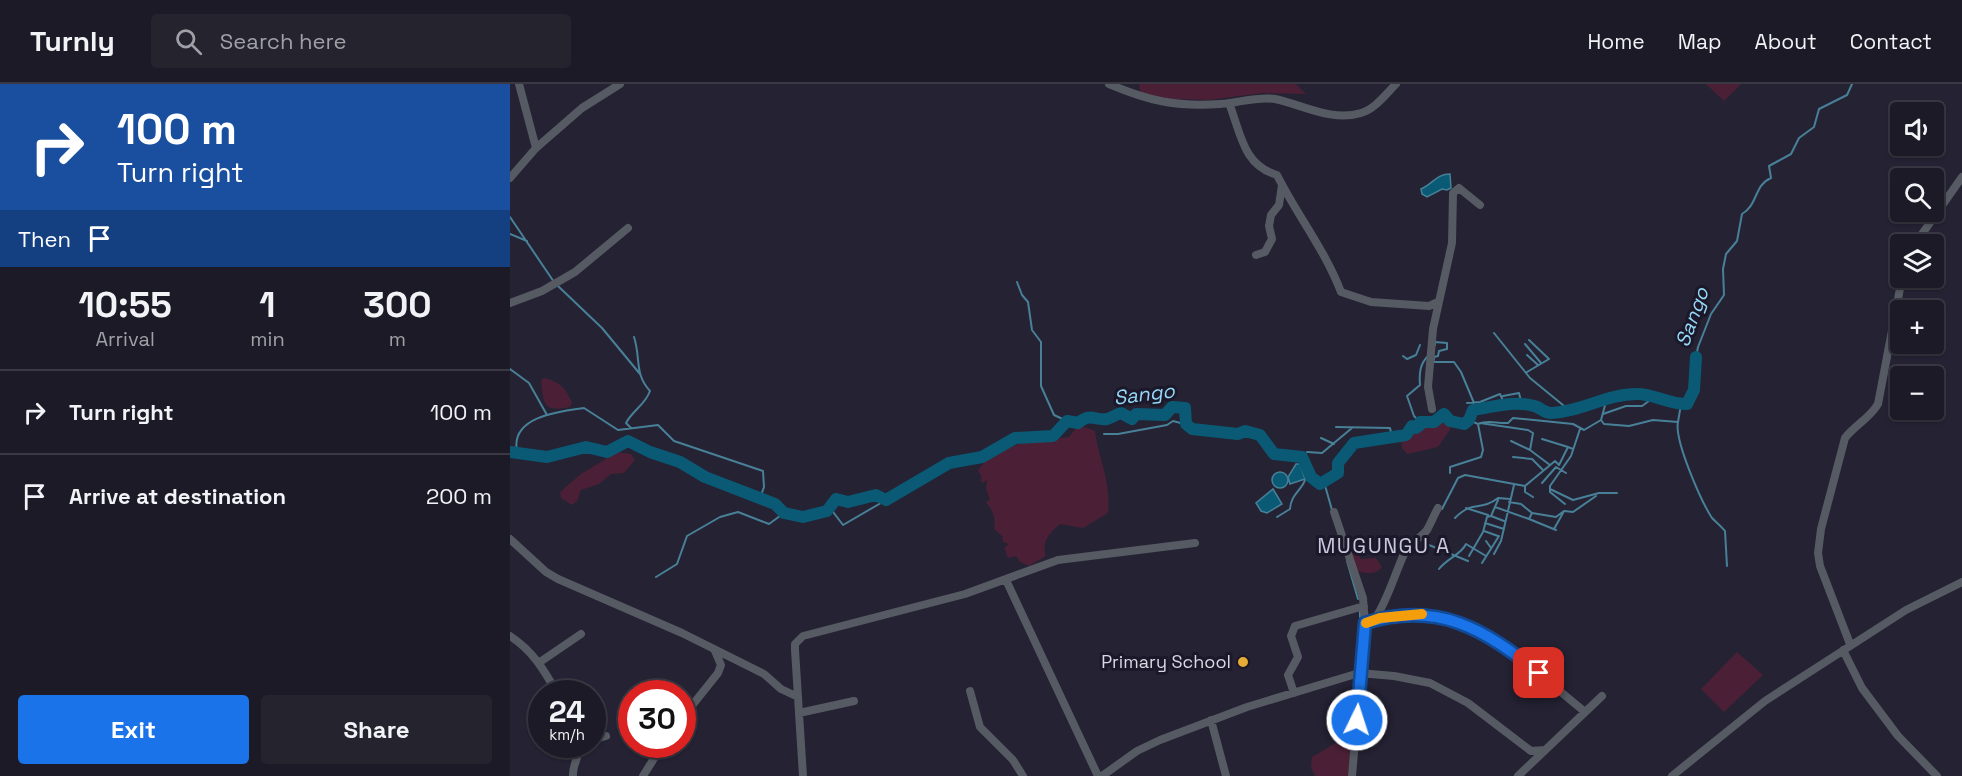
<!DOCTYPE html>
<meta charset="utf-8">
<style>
body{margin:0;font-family:"Space Grotesk",sans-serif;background:#24232e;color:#f1f3f6;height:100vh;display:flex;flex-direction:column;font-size:22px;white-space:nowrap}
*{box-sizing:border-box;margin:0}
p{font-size:20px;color:#a0a1a7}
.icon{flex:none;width:33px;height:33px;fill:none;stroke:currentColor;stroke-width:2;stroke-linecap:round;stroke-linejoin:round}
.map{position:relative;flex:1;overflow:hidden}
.drawer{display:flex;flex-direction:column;background:#1b1a26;width:510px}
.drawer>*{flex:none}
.hud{background:#1a4fa0;color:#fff;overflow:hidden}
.controls{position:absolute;left:1380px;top:18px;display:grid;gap:12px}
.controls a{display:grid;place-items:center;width:54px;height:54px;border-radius:6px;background:#1b1a26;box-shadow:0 2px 4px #0004,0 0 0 2px #393843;font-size:30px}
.speed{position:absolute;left:18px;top:596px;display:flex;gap:12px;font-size:30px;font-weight:700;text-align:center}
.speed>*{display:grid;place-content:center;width:78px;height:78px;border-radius:50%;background:#1b1a26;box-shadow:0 2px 4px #0004,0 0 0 2px #393843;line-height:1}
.speed small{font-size:15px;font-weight:400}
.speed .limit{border:9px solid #d22;background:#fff;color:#111}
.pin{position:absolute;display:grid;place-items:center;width:51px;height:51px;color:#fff;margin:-26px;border-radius:12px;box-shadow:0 3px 9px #0006}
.me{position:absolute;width:66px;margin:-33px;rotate:4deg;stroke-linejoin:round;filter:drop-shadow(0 0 4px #0008)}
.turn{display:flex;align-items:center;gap:21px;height:126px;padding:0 18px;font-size:27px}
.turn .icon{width:78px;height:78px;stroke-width:2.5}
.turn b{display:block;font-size:42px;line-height:51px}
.then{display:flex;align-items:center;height:57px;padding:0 18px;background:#0003;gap:12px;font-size:22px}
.eta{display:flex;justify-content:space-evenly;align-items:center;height:102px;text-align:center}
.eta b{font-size:36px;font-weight:800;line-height:42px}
.action{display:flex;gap:12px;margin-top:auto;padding:12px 18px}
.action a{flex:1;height:69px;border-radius:6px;background:#1a73e8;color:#fff;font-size:24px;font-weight:800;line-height:69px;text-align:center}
.action a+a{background:#24232e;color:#f1f3f6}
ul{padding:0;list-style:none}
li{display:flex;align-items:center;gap:18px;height:84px;padding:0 18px;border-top:2px solid #393843}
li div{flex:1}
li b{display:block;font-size:22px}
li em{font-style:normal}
header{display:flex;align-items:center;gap:36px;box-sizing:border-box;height:84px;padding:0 30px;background:#1b1a26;border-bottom:2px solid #393843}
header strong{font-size:28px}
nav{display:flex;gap:33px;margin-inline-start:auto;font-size:21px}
.search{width:420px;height:54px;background:#24232e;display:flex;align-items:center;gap:15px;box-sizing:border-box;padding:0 21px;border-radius:6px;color:#a0a1a7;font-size:22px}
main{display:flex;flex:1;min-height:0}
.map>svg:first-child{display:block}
</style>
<header>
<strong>Turnly</strong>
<div class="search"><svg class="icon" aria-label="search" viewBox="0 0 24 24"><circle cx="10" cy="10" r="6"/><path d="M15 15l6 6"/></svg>Search here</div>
<nav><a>Home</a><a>Map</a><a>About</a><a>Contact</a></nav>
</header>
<main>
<section class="drawer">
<div class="hud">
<div class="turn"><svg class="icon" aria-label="right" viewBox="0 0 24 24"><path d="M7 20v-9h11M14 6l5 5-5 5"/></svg><div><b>100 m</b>Turn right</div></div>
<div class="then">Then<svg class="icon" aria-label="arrive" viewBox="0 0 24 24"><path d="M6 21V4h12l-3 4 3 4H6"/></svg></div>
</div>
<div class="eta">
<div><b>10:55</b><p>Arrival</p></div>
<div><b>1</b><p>min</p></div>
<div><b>300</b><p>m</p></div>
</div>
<ul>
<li><svg class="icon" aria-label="right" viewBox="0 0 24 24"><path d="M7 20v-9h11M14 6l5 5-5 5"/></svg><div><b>Turn right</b></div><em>100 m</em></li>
<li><svg class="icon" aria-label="arrive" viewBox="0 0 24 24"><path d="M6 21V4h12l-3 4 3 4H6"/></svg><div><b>Arrive at destination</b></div><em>200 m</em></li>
</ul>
<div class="action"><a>Exit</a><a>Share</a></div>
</section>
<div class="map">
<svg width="1452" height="692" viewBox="0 0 1452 692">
<rect width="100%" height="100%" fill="#242233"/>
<path fill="#4b2036" d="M629 0H786L796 10 753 9 699 16 631 14Z
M1196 0H1231L1214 17Z
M34 294C50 298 56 304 62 319L60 323C32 329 34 319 31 297Z
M935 336 941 344 928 363 897 370 892 364 891 356 902 347Z
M575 343 585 347C589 378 601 395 598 429L573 444 550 440C540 449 531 457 536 472L519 482 510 478 506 472 498 474 494 464 499 460 493 458 492 452 484 445C486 437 483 424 476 419L480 415 476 405 477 396 472 399 470 396 472 394 468 386 476 376 474 373 514 358 559 353 566 344Z
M107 368 121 370 125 376 114 389 101 390 89 400 71 406 67 417 62 421 51 414 50 408 71 390Z
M839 455 849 460 847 469 851 475 866 474 872 483C865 492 855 489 847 487L836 458Z
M1227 568 1253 591 1214 628 1191 605Z
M831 656H842L838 692H805L801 684 802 673Z"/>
<path fill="#0a5a76" stroke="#488097" stroke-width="1.5" d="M940 90 941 104 937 106 932 105 917 113 912 110 911 105C923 100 926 90 940 90Z
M786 380H790L795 395 780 400 778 393Z
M762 396a8 8 0 1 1 16 0a8 8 0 1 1-16 0Z
M763 405 772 420 757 429 751 427 746 419Z"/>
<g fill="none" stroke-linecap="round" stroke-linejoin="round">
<path stroke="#488097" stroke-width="2" d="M0 133 44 198
M0 150 17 157
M507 198 512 211 518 218 522 246 531 258V302L544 331 557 337
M48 202 92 244 130 290
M984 249 1020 294 1059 326
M1015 260 1031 279
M1017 271 1028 281
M893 272 897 275 906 271 910 261
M924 273 928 272 929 267 937 265V259L925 258V261
M1186 273 1188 263 1201 230 1214 211 1213 185 1216 170 1227 157 1232 130C1248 121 1244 101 1261 94L1259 82 1281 70 1289 54 1304 43 1309 25 1337 11 1342 0
M924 275 923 278H944L951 288 964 319
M0 285 19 299 37 331
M1017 288 1039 275 1019 256
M993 312 1009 309 1012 321
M957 319 970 318 990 310 995 321
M1093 330 1116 322H1132L1143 314
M959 336 968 340C979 335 987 340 998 339L1003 334 1063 340 1074 346 1091 336 1097 314
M1091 336 1094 340 1119 342 1143 336 1168 338 1171 320
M910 338 904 332 897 312 910 301C909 289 910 280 918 272
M1168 338C1164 356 1191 417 1202 434 1206 438 1211 442 1215 447L1217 482
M970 339 1018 346 1023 349 1020 366 1040 381
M826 343 880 344 882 353
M121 344 116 339C123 326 135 321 140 307 124 290 131 274 124 253
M594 350H608L657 341 663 337 678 341
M811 354 824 360
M1032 355 1058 363
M1001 357 1020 366
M7 367C0 332 52 327 74 324L108 346 148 341 164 357 253 387 254 403 250 414
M797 368 812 369 842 344
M1003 373 1022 375 1033 386
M940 389V383L971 373 973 366 968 340
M814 398 822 426
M1032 399 1046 383 1056 389
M1015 403V408L1023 413
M1040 405 1063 416 1089 409H1107
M988 416 981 432 994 437
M999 418 1011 420 1022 429 1046 433 1054 427 1063 428 1086 412
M1055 420 1040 408V402L1061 372 1070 345
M985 423 1019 435
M320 424 333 441 376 416
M956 424 978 431
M932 425 948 394 955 391 1015 402 1045 377 1049 381 1058 363 1063 365
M1022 429 1019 435 1046 446
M767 433 780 425C781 406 799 405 796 383
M945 434C964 415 970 428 988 414L1000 415
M975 439 994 445
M1044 445 1053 429
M974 447 988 452
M976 457 981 464
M919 461 958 477
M984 470 991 457 1004 401
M959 472 973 448 977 433 981 432
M837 477 848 515
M972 479 989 452
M929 485C937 474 951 471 956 460L976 472
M146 493 167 480 177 452 210 433 228 428 259 440 274 429
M850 533V525
M849 569 850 539"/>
<path stroke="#0a5a76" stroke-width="12" d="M0 368 37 373 76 363 97 368 118 357 140 368 170 378 195 393 265 420 274 429 293 433 317 427 326 415 338 418 366 411 376 416 439 379 472 373 505 354 543 352 557 337 568 339C582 328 584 337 597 335 601 334 607 330 611 329L622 335 626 330 655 331 662 323 675 324 676 340 682 345 728 350 735 347 750 351 764 370 792 373 801 393 810 400 828 389V379L844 359 896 351 902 342 906 344 910 341V338H924L934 330 940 337 954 340 959 336 963 326C982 323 1006 316 1024 322 1030 323 1034 329 1041 329 1071 328 1096 310 1127 310 1144 310 1159 320 1177 320L1184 306 1186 273"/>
<path stroke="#555a63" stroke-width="8" d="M9 0 26 64
M599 0C639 17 666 23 710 20 729 19 747 12 765 15 793 21 822 38 851 29 865 25 876 10 886 0
M719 19C731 50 733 81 767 91 787 131 815 166 831 208L861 218 919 222 928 218
M0 94 26 64 72 24 110 0
M1405 160 1452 93
M746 171 755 168 762 155 759 142 761 131 769 121 772 101
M0 219 32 207 65 188 118 144
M922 325 918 303 923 245 942 159 943 109 949 104 970 121
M824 428 853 514 855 539 842 692
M0 455 36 488 48 495 172 549 254 590 271 605 288 613
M496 496 588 692
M865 535C878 515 884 492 894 470 899 459 910 455 917 446 921 439 924 431 928 424
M864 536 908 529 925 531 973 550 992 559 1075 628
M0 552C23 567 34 586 47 609
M1340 560 1310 482 1308 469 1311 445 1335 354C1345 341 1360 334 1368 320L1392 194
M1333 566 1352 604 1388 652 1427 692
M30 578 71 550
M460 607 470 643 503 676 513 692
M784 609 778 591 788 573 781 552 785 542 854 522
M289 629 344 617
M172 634 208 589 211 581 205 567
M701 636 716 692
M82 656 96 652
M63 692C62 680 71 672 68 660
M133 692 153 660
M293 692 285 566V560L293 552 455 510 548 476 685 459
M592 692 627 667 650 656 737 623 849 589 884 592 920 599 958 619 1021 667 1035 666
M1008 692 1092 612
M1162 692 1255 617 1396 526 1452 498"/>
</g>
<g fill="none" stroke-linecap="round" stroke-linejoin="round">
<defs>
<path id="route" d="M847 636 855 539C928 517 973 544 1029 589"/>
</defs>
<use href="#route" stroke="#114b97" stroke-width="15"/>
<use href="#route" stroke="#1a73e8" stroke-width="10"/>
<path stroke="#f59e0b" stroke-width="10" d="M856 539 870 534 912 530"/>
</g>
<circle fill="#e6ac36" stroke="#1b1829" stroke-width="2" cx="733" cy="578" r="6"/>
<g text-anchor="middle" stroke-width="6" stroke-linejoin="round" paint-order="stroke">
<g font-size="18" fill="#d9d8e4" stroke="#1b1829" text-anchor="end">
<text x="721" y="584">Primary School</text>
</g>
<g font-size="20" font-style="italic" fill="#96d9f8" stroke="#1b1829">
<text transform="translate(1182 233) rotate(-70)" y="7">Sango</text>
<text transform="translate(634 310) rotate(-7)" y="7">Sango</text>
</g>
<g font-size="21" letter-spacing="1.5" fill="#c9c7de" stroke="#1b1829">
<text x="874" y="469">MUGUNGU A</text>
</g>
</g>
</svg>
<div class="controls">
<a><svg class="icon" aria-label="sound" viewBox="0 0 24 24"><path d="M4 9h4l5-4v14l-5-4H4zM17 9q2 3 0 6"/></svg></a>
<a><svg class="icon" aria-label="search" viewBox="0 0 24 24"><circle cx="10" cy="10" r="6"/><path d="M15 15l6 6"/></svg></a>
<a><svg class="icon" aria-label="layers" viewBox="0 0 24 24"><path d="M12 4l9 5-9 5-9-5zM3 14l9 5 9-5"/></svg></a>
<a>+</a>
<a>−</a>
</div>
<div class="speed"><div>24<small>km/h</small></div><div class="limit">30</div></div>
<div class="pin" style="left:1029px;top:589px;background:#d93025"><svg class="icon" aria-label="arrive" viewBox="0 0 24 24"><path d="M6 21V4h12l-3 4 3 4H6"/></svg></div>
<svg class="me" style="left:847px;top:636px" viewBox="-20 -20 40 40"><circle r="17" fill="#1a73e8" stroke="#fff" stroke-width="3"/><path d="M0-11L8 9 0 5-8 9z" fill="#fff"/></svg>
</div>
</main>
